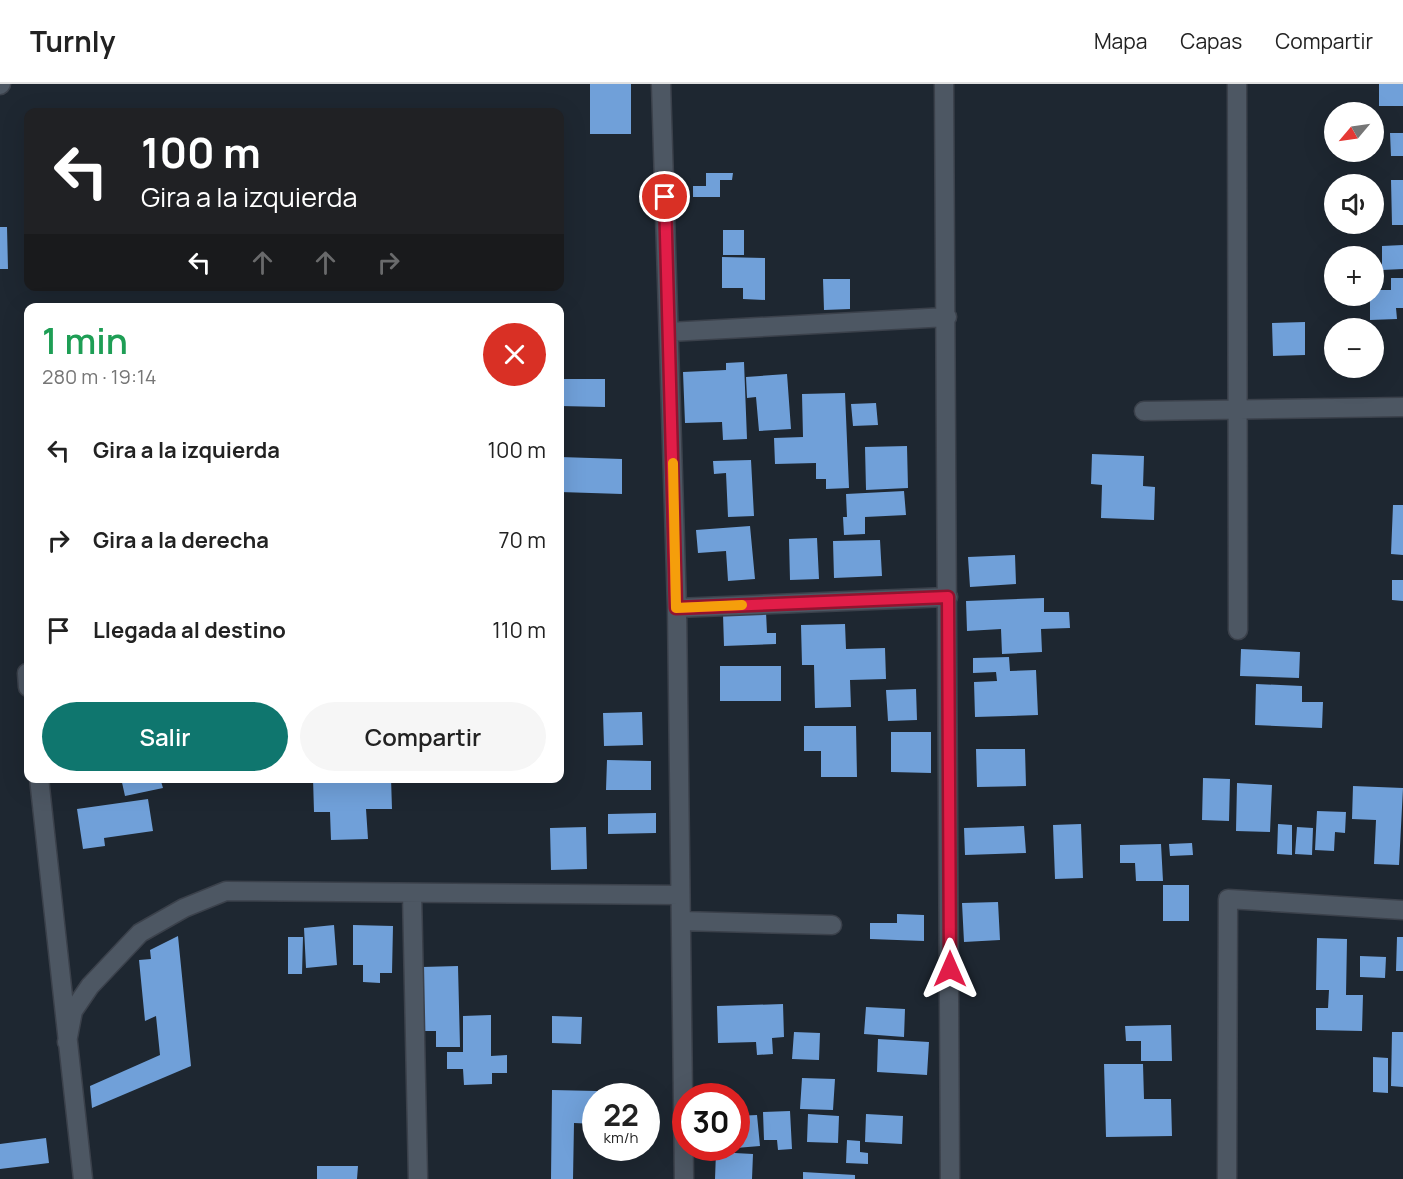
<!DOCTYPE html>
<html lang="es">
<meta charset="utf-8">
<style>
body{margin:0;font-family:Manrope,sans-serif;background:#f6f6f6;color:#222;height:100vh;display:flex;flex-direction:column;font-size:22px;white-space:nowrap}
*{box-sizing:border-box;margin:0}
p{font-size:20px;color:#767676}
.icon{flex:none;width:33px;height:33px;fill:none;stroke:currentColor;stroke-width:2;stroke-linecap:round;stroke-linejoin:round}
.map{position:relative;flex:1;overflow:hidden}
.details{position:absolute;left:24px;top:219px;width:540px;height:480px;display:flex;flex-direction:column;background:#fff;border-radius:12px;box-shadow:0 6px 24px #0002}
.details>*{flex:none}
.hud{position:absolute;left:24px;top:24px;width:540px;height:183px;border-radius:12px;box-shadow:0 6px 24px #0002;background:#202124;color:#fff;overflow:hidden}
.needle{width:39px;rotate:241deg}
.fabs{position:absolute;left:1324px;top:18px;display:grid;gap:12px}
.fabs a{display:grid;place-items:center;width:60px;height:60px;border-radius:50%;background:#fff;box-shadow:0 6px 24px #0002;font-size:30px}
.speed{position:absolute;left:582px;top:999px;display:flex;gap:12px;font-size:30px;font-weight:700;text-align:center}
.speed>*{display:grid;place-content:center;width:78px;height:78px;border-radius:50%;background:#fff;box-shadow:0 6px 24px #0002;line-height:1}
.speed small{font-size:15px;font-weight:400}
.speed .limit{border:9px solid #d22;background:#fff;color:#111}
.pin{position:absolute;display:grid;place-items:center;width:51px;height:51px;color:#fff;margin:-26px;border:3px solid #fff;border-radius:50%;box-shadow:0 2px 6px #0007}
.me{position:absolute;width:66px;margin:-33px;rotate:0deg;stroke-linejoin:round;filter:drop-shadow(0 0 4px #0008)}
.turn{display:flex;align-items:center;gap:21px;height:126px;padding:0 18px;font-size:27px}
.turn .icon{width:78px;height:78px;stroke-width:2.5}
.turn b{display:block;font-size:42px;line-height:51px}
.lanes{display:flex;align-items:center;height:57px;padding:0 18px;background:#0003;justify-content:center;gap:30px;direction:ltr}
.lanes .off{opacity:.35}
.round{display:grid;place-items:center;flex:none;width:63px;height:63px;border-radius:32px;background:#f6f6f6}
.summary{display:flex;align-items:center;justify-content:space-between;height:102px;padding:0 18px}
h1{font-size:36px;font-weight:600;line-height:45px;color:#1e9e55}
.button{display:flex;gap:12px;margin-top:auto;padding:12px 18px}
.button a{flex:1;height:69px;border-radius:36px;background:#0f766e;color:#fff;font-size:24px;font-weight:600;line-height:69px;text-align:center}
.button a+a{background:#f6f6f6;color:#222}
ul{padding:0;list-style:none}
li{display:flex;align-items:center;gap:18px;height:90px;padding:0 18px}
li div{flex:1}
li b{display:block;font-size:22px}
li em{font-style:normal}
header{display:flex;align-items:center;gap:36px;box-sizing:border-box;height:84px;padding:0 30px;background:#fff;border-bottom:2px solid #e0e0e0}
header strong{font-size:28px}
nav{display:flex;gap:33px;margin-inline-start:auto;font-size:21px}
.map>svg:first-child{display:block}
</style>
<header>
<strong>Turnly</strong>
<nav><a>Mapa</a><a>Capas</a><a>Compartir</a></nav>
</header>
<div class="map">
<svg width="1403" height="1095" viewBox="0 0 1403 1095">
<rect width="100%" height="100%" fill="#1e2731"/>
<path fill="#70a0d9" d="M590 0H631V50H590Z
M1379 0H1403V22H1379Z
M1390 49H1403V72H1391Z
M706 89H733L732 96H720V113H693V102H706Z
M1391 96H1403V141H1392Z
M0 143H7L8 185H0Z
M723 146H744V171H723Z
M1403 161V185L1382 186V162Z
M722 173 765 174V216L743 215V204H722Z
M1391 194H1403V224H1396L1397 235 1370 236V212H1374V206H1391Z
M823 195H850V225L824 226Z
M1305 238V271L1273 272 1272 239Z
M744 278 747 355 723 356 722 338 685 339 683 288 726 286V279Z
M787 290 791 345 759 347 756 313 747 314 746 293Z
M560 295H605V323L560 322Z
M845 309 849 404 826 405V395H816V379L775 380 774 354 803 353 802 310Z
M876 319 878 341 853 342 851 320Z
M907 362 908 404 866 406 865 363Z
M1092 370 1144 372 1143 402 1155 403 1154 436 1101 434 1102 401 1091 400Z
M560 373 622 375V410L560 408Z
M751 376 754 432 728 433 726 389 714 390 713 377Z
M904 407 906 431 865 433V450L844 451 843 433H847L846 410Z
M1393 421H1403V471L1391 470Z
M750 442 755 495 728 497 726 467 698 469 696 446Z
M817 454 819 495 790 496 789 455Z
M880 456 882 492 834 494 833 457Z
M1015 471 1016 500 970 503 968 473Z
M1392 496H1403V517L1392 516Z
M1044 514V528H1069L1070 544 1041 545 1042 568 1002 570 1001 545 967 547 966 517Z
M766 528 767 549H776V560L724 562 723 530Z
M845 540 846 565 885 564 886 595 850 596 851 623 815 624 814 581H802L801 541Z
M1241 565 1300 568 1299 594 1240 592Z
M1009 573 1010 587 1036 586 1038 631 975 633 974 598 997 597 996 588 973 589V574Z
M720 582H781V617H720Z
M1256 600 1302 602V618H1323L1322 644 1255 641Z
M916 605 917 636 888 637 886 606Z
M642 628 643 661 604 662 603 629Z
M804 642H856L857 693H821V667H804Z
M891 648H931V689L891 688Z
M976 665H1025L1026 702 977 703Z
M607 676 651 677V706H606Z
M121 694H160L163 704 125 712Z
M313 694H391L392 725H366L368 755 331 756 330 728H314Z
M1203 694 1230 695 1229 737 1202 736Z
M1237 699 1272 701 1270 748 1236 747Z
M1353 702 1403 704 1399 781 1374 780 1376 736 1352 735Z
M148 715 153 747 104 754 105 762 83 765 77 725Z
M1317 727 1346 728 1345 749 1335 748 1334 767 1315 766Z
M656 729V749L608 750V730Z
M1081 740 1083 794 1055 795 1053 741Z
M1278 740 1292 741V771L1277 770Z
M1024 742 1026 769 965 771 964 744Z
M586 743 587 785 551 786 550 744Z
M1297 743 1313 744 1312 771 1295 770Z
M1192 759 1193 771 1170 772 1169 760Z
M1161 760 1163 797H1136L1135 779H1120V761Z
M1163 801H1189V837H1163Z
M998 818 1000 856 964 858 962 819Z
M897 830 924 831V857L870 855V839H897Z
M334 841 337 881 306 884 304 844Z
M353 841 393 842 392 889H380V899L363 898V881H353Z
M178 852 191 982 92 1024 90 1002 160 971 156 932 145 937 139 876 151 875 150 866Z
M288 853H303L302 890H288Z
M1397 853H1403V887H1396Z
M1317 854 1347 855 1346 911H1363L1362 947 1316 946V924H1328L1329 906H1316Z
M1360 872 1386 873 1385 894 1360 893Z
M458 882 460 963H436V947H423L422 883Z
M783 920 784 953 772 954 773 970 757 971 756 958 718 959 717 922Z
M866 923 905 925 904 953 864 950Z
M491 931V972L507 971V989H492V1000L464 1001 463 985H447V968H463V932Z
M552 932 582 933 581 960 552 959Z
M1171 941 1172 977H1141V957H1126L1125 942Z
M794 948 820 949 819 976 792 975Z
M1392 948H1403V1003L1391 1002Z
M878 955 929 958 927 991 877 988Z
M1373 973 1388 974V1009L1373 1008Z
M1104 980H1143L1144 1015H1171L1172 1052 1106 1053Z
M802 994 835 995 833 1026 800 1025Z
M552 1006 642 1008V1012H596V1040L574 1039 573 1095H551Z
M790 1027 792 1065 778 1066 777 1056H764L763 1028Z
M808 1030 839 1032 838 1059 807 1058Z
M866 1030 903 1032 902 1060 865 1058Z
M757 1031 760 1062 736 1064V1032Z
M46 1054 49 1079 0 1085V1060Z
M847 1056 860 1057V1068L868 1069V1080L846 1079Z
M716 1068 753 1070 752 1095H715Z
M317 1082H358L357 1095H317Z
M803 1088 855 1091V1095H803Z"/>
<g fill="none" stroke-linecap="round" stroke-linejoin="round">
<defs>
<path id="minor" d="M661 0 677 524 684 1095
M944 0 950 1095
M1237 0 1238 546
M0 1 1 0
M669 248 947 233
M1144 327 1403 323
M677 524 948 513
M27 589 28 603
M39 694 83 1095
M412 809 418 1095
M681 837 832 841
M67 958 73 927 90 902 140 849 184 824 226 807 680 811
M1227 1094 1228 815 1403 826"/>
</defs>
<use href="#minor" stroke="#3b414b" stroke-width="21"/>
<use href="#minor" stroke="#4d5763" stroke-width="18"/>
</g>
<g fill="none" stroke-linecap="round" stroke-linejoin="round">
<defs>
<path id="route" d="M665 113 676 524 948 513 950 885"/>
</defs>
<use href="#route" stroke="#92132f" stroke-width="15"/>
<use href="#route" stroke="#e11d48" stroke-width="10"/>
<path stroke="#f59e0b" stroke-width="10" d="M673 379 676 524 742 521"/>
</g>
</svg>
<div class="fabs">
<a><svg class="needle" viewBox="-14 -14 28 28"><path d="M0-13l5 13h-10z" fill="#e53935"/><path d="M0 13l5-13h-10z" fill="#767676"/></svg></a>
<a><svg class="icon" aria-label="sound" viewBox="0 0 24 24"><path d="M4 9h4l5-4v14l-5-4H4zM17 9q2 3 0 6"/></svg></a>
<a>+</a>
<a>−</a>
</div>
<div class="speed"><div>22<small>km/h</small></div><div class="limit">30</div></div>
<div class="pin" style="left:665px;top:113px;background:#d93025"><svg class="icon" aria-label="arrive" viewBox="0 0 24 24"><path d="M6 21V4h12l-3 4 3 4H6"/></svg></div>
<svg class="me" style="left:950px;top:885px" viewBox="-20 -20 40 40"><path d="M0-17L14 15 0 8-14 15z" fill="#e11d48" stroke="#fff" stroke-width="4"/></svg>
<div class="hud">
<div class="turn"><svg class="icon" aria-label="left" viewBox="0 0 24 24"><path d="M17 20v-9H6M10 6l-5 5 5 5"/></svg><div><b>100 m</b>Gira a la izquierda</div></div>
<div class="lanes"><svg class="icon" aria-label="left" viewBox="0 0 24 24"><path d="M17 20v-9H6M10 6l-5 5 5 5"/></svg><svg class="icon off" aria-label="ahead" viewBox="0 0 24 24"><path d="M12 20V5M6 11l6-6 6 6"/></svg><svg class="icon off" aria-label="ahead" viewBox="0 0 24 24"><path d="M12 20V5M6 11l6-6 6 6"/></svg><svg class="icon off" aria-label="right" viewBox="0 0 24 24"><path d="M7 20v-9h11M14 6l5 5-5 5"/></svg></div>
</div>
<section class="details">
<div class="summary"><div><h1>1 min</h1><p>280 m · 19:14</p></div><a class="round" style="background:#d93025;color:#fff"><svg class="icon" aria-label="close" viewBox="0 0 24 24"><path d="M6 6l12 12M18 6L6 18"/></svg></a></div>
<ul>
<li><svg class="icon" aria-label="left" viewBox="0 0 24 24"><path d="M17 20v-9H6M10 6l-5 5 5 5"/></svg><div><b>Gira a la izquierda</b></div><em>100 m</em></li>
<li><svg class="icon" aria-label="right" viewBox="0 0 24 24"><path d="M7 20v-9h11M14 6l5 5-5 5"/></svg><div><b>Gira a la derecha</b></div><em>70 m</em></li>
<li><svg class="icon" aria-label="arrive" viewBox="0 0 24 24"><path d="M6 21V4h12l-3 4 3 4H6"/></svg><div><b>Llegada al destino</b></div><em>110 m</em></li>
</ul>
<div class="button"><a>Salir</a><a>Compartir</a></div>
</section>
</div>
